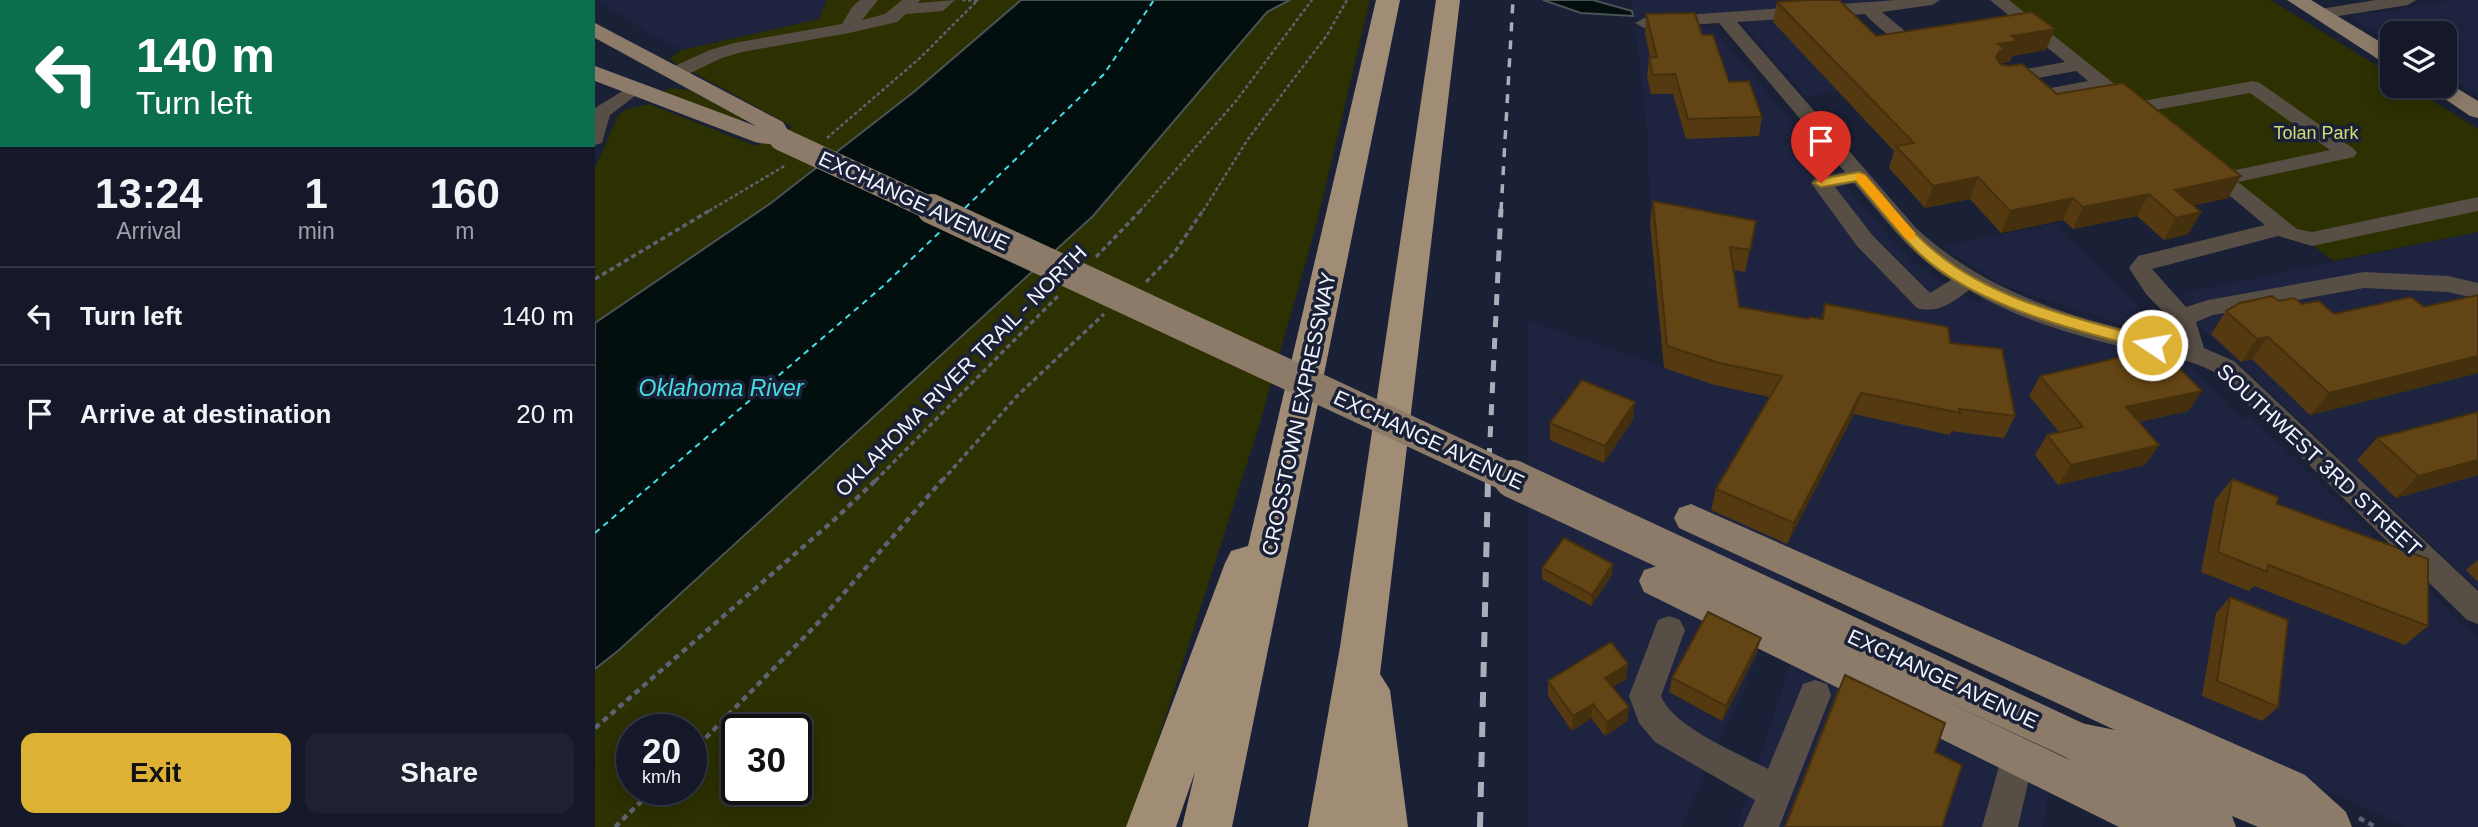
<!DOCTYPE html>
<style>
body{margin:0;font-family:Helvetica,sans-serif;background:#1d2130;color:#f1f3f6;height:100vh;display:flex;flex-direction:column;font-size:26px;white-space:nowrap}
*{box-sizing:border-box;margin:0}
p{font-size:23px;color:#9da0a8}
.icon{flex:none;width:38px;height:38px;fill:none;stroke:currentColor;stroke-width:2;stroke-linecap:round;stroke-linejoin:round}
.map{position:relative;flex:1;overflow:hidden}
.panel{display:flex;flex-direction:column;background:#141828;width:595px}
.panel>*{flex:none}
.banner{background:#0b6e4f;color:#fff;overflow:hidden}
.fabs{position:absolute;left:1785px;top:21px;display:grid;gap:14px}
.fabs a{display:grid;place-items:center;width:77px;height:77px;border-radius:14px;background:#141828;box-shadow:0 4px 18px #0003,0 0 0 2px #333745;font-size:35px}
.speed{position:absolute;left:21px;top:714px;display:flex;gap:14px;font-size:35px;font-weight:700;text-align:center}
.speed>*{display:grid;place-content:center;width:91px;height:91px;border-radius:50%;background:#141828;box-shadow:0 4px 18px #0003,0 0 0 2px #333745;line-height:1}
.speed small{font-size:18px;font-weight:400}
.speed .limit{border:4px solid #111;border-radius:10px;background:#fff;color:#111}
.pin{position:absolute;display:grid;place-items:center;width:60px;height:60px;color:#fff;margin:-72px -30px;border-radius:50% 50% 50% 0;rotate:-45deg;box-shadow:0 0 7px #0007}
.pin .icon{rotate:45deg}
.me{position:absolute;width:77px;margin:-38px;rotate:282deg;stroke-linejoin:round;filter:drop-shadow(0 0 5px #0008)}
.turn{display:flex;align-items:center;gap:24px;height:147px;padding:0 21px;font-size:32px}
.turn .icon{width:91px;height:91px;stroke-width:2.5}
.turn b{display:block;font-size:49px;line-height:60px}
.eta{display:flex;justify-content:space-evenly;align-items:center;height:119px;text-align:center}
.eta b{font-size:42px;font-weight:700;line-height:49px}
.button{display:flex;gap:14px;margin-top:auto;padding:14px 21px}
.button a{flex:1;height:80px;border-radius:14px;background:#ddb133;color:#111;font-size:28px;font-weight:700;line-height:80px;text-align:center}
.button a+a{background:#1d2130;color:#f1f3f6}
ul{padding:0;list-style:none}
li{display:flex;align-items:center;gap:21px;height:98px;padding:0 21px;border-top:2px solid #333745}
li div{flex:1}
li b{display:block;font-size:26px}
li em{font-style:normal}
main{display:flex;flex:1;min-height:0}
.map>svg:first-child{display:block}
</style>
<main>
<section class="panel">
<div class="banner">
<div class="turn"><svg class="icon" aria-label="left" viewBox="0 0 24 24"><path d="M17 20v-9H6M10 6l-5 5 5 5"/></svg><div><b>140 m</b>Turn left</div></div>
</div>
<div class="eta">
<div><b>13:24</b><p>Arrival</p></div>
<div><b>1</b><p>min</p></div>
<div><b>160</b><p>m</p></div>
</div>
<ul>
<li><svg class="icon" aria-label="left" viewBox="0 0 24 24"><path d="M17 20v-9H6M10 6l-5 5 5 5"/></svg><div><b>Turn left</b></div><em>140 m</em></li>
<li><svg class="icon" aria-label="arrive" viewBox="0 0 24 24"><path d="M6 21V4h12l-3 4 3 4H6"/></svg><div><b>Arrive at destination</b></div><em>20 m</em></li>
</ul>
<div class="button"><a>Exit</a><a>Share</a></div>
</section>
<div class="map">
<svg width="1883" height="827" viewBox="0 0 1883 827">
<rect width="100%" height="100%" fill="#1a2035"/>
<path fill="#1e2440" d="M1 0H232L224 19 87 50 50 31Z
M1037 0H1283L1255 4 1039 19Z
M1861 0H1883V95L1850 75V33H1797V43L1754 17Z
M1247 18 1310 80 1211 97 1150 26 1158 21Z
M1117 27 1300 244 1318 262 1338 277 1386 304 1388 297 1588 358 1632 406 1649 419 1655 415 1883 640V827H1813L1208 558 1086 827H933V321L1069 367 1055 223 1053 140 1041 29Z
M1458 224 1563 326 1556 331 1536 327 1432 294 1402 282 1347 246Z
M1883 232V589L1601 323 1611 314 1589 293Z
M1195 665 1454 792 1448 827H1142Z"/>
<path fill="#2d3000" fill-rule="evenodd" d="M232 0H775L723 218 665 423 535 827H0V168L23 115 32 109 54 104 161 146 198 127 74 59 87 50 224 19ZM37 730H96V789H37ZM142 730H201V789H142Z
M1410 0H1676L1797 75V86H1814L1883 129V232L1738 261Z
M75 88 94 90 148 119 144 122 68 92Z"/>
<path fill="#030e0e" stroke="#4a5356" stroke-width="2" d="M426 0H695L672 12 498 216 24 650 0 669V323L176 203 320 91Z
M948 0H998L1037 11 1038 16 986 13Z"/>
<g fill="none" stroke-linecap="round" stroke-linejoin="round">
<path stroke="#46dee3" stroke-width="2" stroke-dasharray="6 5" stroke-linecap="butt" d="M370 208 509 74 559 0
M0 533 287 287 348 229"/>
<path stroke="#5d6273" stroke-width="2.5" stroke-dasharray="3.5 2.5" stroke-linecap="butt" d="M367 0 383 1
M232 138 325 58 383 0
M114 211 191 165
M545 211 641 101 717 0
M608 211 653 139 732 35 752 0"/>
<path stroke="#5d6273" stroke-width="3.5" stroke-dasharray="5 3.5" stroke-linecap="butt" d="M501 257 547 209
M0 279 117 209
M551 282 579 253 609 209
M280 481 464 295
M347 481 423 395 509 314"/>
<path stroke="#5d6273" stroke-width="4.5" stroke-dasharray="6 4.5" stroke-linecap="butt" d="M0 728 239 520 282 479
M96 753 222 624 348 479
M1764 818 1781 827
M20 827 59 789"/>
<path fill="#574e45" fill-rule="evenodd" d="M265 0H283L267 20 290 14 307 0H325L323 3 360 0 348 11 311 14 302 22 254 33 147 52 127 58 87 77H73L71 73 73 69 115 50 139 43 247 24 257 7Z
M1301 0H1345L1337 5 1287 12 1311 32 1337 33 1340 37 1337 41C1307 48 1290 35 1270 14L1142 22 1321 228C1395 296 1486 321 1582 341L1577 321 1551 294 1534 268 1543 256 1670 225 1605 171 1602 167 1605 163H1619L1631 172 1735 150 1655 93 1538 114 1531 112 1505 90 1442 102 1435 100 1432 96 1435 92 1493 81 1481 71 1405 85 1398 83 1396 79 1398 75 1470 62 1427 27 1408 28 1405 24 1408 20 1417 18 1395 0H1414L1542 102 1658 81 1665 83 1759 149 1762 153 1759 157 1643 182 1702 229 1717 232 1883 197V211L1717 246 1683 236 1557 269 1591 307 1613 300 1769 272 1853 276 1883 283V299L1853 292 1769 288 1618 315 1601 322 1609 348 1639 361 1883 591V624L1872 620 1621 373C1592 357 1559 354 1527 347 1475 334 1420 318 1374 290 1358 302 1343 314 1322 308L1262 246 1216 183 1219 179 1250 172 1124 23 1049 28 1040 23 1049 18ZM1259 183C1289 218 1317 256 1356 280L1335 293 1278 236 1240 187Z
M1781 0H1821L1813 5 1725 19 1716 14 1725 9Z
M39 84 48 90 15 115 7 143 0 145V108Z
M1074 616 1085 620 1090 630 1066 696C1078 727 1143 753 1173 769L1208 684 1220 680 1232 684 1236 695 1184 827H1148L1160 800 1060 742 1044 723 1034 696 1063 620Z
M1422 741 1434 745 1439 757 1423 827H1387L1410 745Z"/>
<path fill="#8c7b68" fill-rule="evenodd" d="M1692 0H1716L1797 49V64L1789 63Z
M0 23 188 122 198 139 194 144C186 146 168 144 160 142L0 81V66L161 126 0 38Z
M1850 81 1883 101V118L1875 116 1831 86H1850Z
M1096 504 1710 775 1751 812 1757 827H1663L1637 816 1641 827H1524L1049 592 1044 581 1049 570 1062 566 1075 570 1475 760 1467 755 1461 741 1467 727 1481 722 1520 730 1084 528 1079 518 1084 508Z"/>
<path fill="#a18d75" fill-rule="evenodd" d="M781 0H805L637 827H587L600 772 581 827H531L630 563 636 551 653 546Z
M841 0H865L785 674 795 690 813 827H713L745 647Z"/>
<path stroke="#aaaebb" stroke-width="3.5" stroke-dasharray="9 9" stroke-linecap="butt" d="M906 211 918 0"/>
<path stroke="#aaaebb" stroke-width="5" stroke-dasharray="11 11" stroke-linecap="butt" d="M893 481 906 209"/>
<path stroke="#aaaebb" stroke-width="6" stroke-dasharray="15 15" stroke-linecap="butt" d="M885 827 893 479"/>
<path stroke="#8c7b68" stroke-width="23" d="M186 139 341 211"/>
<path stroke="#8c7b68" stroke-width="30" d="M337 209 922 481"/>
<path stroke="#8c7b68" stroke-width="38" d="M918 479 1481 741"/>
</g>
<path fill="#553a11" d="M1182 2 1281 36 1451 50 1417 56 1415 62 1406 63V65L1462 94 1646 176 1633 198 1598 205 1606 212 1593 234 1569 240 1542 216 1478 229 1468 220 1406 233 1375 199 1330 208 1294 168 1299 151 1178 22Z
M1051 14 1107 35 1134 82 1167 117 1164 136 1091 139 1078 94H1056L1052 77 1054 58 1055 57 1050 33Z
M1058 201 1161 221 1150 272 1138 270 1144 307 1213 319H1226L1230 304 1355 343 1420 416 1409 438 1356 431 1355 435 1259 414 1192 544 1116 510 1121 489 1175 397 1120 385 1069 368 1055 223Z
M1883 295V373L1715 415 1657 359 1646 362 1616 334 1631 311 1684 301 1707 304 1739 314 1829 307Z
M1539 360 1607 391 1593 411 1544 422 1564 445 1550 465 1463 485 1440 455 1452 435 1464 432 1434 396 1445 376Z
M1038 419 1009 463 955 440V423Z
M1782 438 1883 475 1801 498 1762 460Z
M1637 479 1682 504 1833 626 1810 645 1659 586 1654 591 1606 572 1620 500Z
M1883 560V582L1871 570Z
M947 568 1017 575 996 606 947 579Z
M1635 597 1683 707 1667 721 1607 696 1621 613Z
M1166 638 1161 654 1127 721 1074 692 1077 678Z
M1033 664 1031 679 1018 687 1032 721 1010 736 996 718 977 731 953 696V681Z
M1250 675 1340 752 1347 827H1189L1241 694Z"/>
<path fill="#45300e" d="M1460 29 1451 50 1417 56 1415 62 1406 63 1403 71 1394 78 1403 44 1417 36Z
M1646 176 1633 198 1573 211 1580 190Z
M1383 177 1375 199 1330 208 1338 186Z
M1554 194 1542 216 1478 229 1488 207Z
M1478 198 1468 220 1406 233 1415 211Z
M1606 212 1593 234 1569 240 1581 218Z
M1673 337 1657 359 1646 362 1662 339Z
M1883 356V373L1715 415 1734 393Z
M1607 391 1593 411 1518 427 1531 407Z
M1266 393 1259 414 1192 544 1199 523Z
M1040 402 1038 419 1009 463 1010 446Z
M1564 445 1550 465 1463 485 1476 465Z
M1883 460V475L1801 498 1823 476Z
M1018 564 1017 575 996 606 997 595Z
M1166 638 1161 654 1127 721 1131 706Z
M1033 664 1031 679 1008 693 1010 678Z
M998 704 996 718 977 731 978 716Z
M1034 707 1032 721 1010 736 1012 722Z"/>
<path fill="#634414" stroke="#45300e" stroke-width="2" d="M1213 0H1244L1281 36 1437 12 1460 29 1417 36 1423 41 1403 44 1411 50 1405 51 1401 57 1405 64 1413 66 1427 64 1462 94 1528 83 1646 176 1580 190 1606 212 1581 218 1554 194 1488 207 1478 198 1415 211 1383 177 1338 186 1301 146 1319 143 1182 2Z
M1100 13 1107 35H1118L1134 82 1154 81 1167 117 1093 119 1080 74 1058 75 1054 58 1062 57 1051 14Z
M1058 201 1161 221 1155 250 1135 247 1144 307 1213 319 1214 317 1228 319 1230 304 1353 327 1355 343 1407 349 1420 416 1364 409 1365 413 1266 393 1199 523 1121 489 1187 376 1124 363 1072 346Z
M1883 295V356L1734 393 1673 337 1662 339 1631 311 1645 303 1677 296 1684 301 1699 298 1707 304 1724 301 1739 314 1816 297 1829 307Z
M1569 353 1607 391 1531 407 1564 445 1476 465 1452 435 1488 427 1445 376 1535 355 1539 360Z
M987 380 1040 402 1010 446 955 423Z
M1883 412V460L1823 476 1782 438Z
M1637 479 1683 497 1682 504 1833 559V626L1673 565 1672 572 1623 552Z
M969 538 1018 564 997 595 947 568Z
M1635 597 1693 620 1683 707 1622 681Z
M1113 612 1166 638 1131 706 1077 678Z
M1016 642 1033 664 1010 678 1034 707 1012 722 998 704 978 716 953 681Z
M1250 675 1350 723 1340 752 1367 765 1347 827H1190Z"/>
<path fill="#ddb133" stroke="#907321" stroke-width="2" d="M1264 172 1269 174C1291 198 1311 228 1337 249 1400 303 1485 318 1563 341L1565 345 1557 350C1485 332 1380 306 1325 254 1302 232 1282 205 1261 181L1226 187 1219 183 1226 179Z"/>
<path fill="#f59e0b" d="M1265 174 1270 175 1320 233V239H1311L1261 180V175Z"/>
<g text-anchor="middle" stroke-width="7" stroke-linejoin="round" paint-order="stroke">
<g font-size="18" fill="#d1dc7a" stroke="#1a2035">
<text x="1721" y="139">Tolan Park</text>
</g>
<g font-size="21" fill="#f1f4fd" stroke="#1a2035">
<text transform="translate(319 201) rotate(25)" y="7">EXCHANGE AVENUE</text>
<text transform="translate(366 371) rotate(-45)" y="7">OKLAHOMA RIVER TRAIL - NORTH</text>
<text transform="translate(704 414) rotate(-78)" y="7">CROSSTOWN EXPRESSWAY</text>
<text transform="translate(834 440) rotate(25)" y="7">EXCHANGE AVENUE</text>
<text transform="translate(1724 460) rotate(43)" y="7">SOUTHWEST 3RD STREET</text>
<text transform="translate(1348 679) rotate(25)" y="7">EXCHANGE AVENUE</text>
</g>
<g font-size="23" font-style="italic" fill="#46dee3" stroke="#1a2035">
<text x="126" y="396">Oklahoma River</text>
</g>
</g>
</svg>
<div class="fabs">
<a><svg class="icon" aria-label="layers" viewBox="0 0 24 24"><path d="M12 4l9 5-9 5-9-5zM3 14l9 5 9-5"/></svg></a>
</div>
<div class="speed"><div>20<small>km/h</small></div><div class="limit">30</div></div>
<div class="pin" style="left:1226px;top:183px;background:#d93025"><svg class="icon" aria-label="arrive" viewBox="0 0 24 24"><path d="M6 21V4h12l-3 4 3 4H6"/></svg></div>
<svg class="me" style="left:1557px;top:345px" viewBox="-20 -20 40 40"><circle r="17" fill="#ddb133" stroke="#fff" stroke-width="3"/><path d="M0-11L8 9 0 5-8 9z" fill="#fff"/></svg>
</div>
</main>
